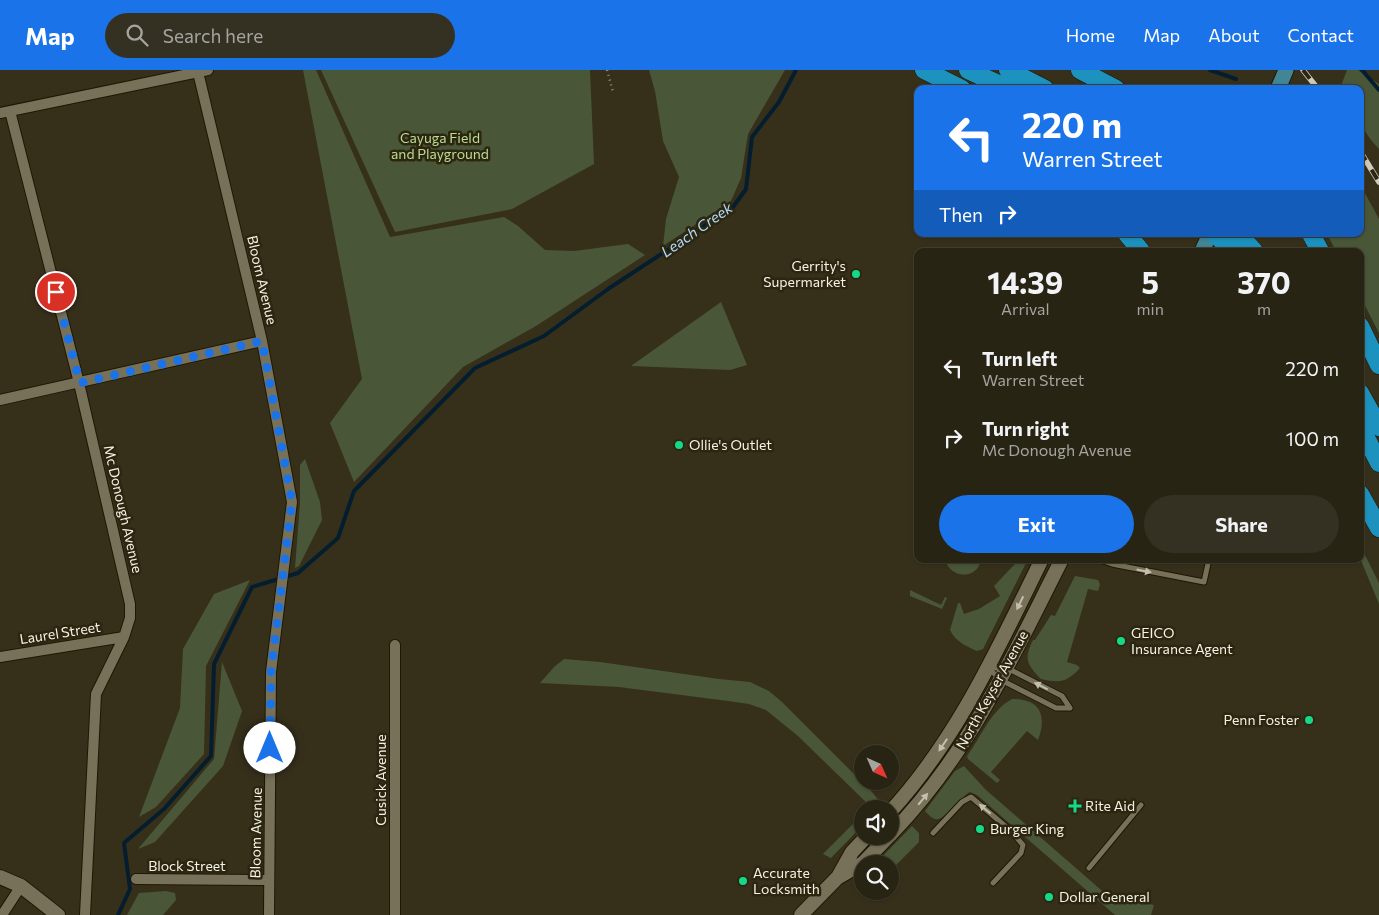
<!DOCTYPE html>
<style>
body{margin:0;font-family:Commissioner,sans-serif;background:#343022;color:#f1f3f6;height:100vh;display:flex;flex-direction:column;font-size:19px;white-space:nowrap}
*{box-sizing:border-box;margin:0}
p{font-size:16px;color:#a5a4a0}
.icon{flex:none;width:28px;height:28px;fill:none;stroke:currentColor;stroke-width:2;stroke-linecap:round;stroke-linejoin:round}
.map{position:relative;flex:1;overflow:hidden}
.panel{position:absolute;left:914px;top:178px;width:450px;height:315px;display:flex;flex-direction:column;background:#282414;border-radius:10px;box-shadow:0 1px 4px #0004,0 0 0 1px #444134}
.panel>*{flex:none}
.top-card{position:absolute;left:914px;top:15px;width:450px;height:152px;border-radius:10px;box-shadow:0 1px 4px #0004,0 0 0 1px #444134;background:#1a73e8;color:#fff;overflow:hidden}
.needle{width:32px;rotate:135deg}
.fabs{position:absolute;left:854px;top:675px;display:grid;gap:10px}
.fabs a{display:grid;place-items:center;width:45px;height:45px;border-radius:50%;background:#282414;box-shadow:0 1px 4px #0004,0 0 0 1px #444134;font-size:25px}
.pin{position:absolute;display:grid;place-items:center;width:42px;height:42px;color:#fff;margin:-21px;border:2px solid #fff;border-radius:50%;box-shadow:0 1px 5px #0007}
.me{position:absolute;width:55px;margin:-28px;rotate:0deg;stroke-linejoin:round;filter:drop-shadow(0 0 4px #0008)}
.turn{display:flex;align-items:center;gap:18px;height:105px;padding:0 25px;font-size:22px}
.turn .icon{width:65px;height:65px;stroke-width:2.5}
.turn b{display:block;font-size:35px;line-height:42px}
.then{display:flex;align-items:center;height:48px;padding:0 25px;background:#0003;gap:10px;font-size:19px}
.eta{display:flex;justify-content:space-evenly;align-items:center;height:85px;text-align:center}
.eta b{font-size:30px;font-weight:700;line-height:35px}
.primary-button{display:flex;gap:10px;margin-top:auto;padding:10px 25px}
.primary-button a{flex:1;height:58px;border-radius:30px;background:#1a73e8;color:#fff;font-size:20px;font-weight:700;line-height:58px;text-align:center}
.primary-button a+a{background:#343022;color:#f1f3f6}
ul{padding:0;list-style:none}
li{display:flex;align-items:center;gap:15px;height:70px;padding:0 25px}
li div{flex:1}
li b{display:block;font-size:19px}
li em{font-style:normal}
header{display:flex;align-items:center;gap:30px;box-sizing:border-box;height:70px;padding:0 25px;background:#1a73e8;color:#fff}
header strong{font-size:24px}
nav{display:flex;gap:28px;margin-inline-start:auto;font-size:18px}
.search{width:350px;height:45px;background:#343022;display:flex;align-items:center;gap:12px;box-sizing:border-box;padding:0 18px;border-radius:28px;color:#a5a4a0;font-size:19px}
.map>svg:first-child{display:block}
</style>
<header>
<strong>Map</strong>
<div class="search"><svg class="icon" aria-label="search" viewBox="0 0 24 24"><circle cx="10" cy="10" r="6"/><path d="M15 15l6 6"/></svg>Search here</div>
<nav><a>Home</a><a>Map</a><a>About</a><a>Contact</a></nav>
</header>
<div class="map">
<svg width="1379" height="845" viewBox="0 0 1379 845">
<rect width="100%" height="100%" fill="#36301b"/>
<path fill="#495738" d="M303 0H316L390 167 504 147 518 156 545 180 574 181 628 174 645 185 536 256 463 297 354 412 330 353 362 309Z
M321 0H590L594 94 512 139 395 162Z
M649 0H785L748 64 741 108 731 131 663 176 666 149 679 107 663 71 655 21Z
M1347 0H1358L1379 14V79C1357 55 1360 50 1360 19H1342L1341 16Z
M1360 114 1379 149V263L1360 226V181H1336L1327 164H1360Z
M721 232 747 295 730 300 631 296Z
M305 389 320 432 322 450 299 496 295 498 300 433V395Z
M1360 475 1379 513V534L1360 488Z
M945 489H982C980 494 978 499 973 502 962 509 947 501 945 489Z
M1018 489H1028L983 579 977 581C966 576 956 572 950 560L958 533H960L964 544 979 539 1000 526 994 516 1014 495Z
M1075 506 1098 510 1100 514 1098 521 1088 519 1067 592 1077 595 1080 598C1066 613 1060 613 1041 609 1026 594 1024 588 1033 570H1035L1051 545 1055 546Z
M250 510 206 596 204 684 156 737 139 747 180 638 183 579 214 524Z
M910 520 941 535 945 527 947 528 942 539 910 526Z
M564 589 600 592 719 609 750 612 769 621 782 632 872 722 880 732V739H869L870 736 798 666 766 640 749 634 728 631 619 617 540 613 554 597Z
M222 592 242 641 223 696 155 772 138 779 214 689Z
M1012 629C1041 629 1047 646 1038 670L1027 661 991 702 1000 710 997 713 968 689 967 686C982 666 990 641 1012 629Z
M964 696 985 719 1108 826 1154 835 1151 845H1115L977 725 970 722C960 727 944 752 935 749 931 748 928 744 925 741L955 701Z
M862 745V756L831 788 823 784Z
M912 756 919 763V772L890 801V794H875Z
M166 821 175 823 176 830 163 845H127L139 823Z"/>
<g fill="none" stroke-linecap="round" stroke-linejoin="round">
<path stroke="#041e2f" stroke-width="4" d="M1210 0 1236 9
M1362 0 1379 20
M118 845 130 819 124 773 164 739 211 686 214 594 252 517 298 503 338 468 354 421 475 298 544 266 608 219 733 137 746 119 752 67 779 32 796 0"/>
<defs>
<path id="lane" d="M1097 489 1112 494 1204 512 1209 489
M989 598H1007L1062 626 1070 638
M989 599 1001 610 1056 638H1070
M933 763 962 732 971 727 1011 761 1023 775 1021 783 993 813
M1089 798 1141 735"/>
<path id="street" d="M198 2 262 271 292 432 271 602 269 845
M10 41 79 313 130 534V548L124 567 96 624 85 845
M0 43 208 0
M0 330 262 271
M395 575V845
M0 587 124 567
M136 809 269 810
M2 845 21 816"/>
<path id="secondary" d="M890 742C958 668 998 578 1042 489
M890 765C970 683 1011 589 1062 489
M0 807 21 816 58 845
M838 807 852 782 867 766
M801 845 837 808 863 793 889 766"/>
<path id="primary" d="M1278 19 1286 0
M1202 181 1210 164"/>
<path id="highway" d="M924 0 962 19
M968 0 1009 19
M1008 0 1045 19
M1080 0 1116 19
M1127 164 1141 181
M1215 164 1232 181
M1238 164 1254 181
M1311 164 1320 181
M1360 256 1379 295
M1360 323 1379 357
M1360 356 1379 393
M1360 424 1379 458"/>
</defs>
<use href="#lane" stroke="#1d1704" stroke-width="7"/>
<use href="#street" stroke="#1d1704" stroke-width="12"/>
<use href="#secondary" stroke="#1d1704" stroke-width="16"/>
<use href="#primary" stroke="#1d1704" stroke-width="17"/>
<use href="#highway" stroke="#1d1704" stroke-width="19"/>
<path stroke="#979281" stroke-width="2.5" stroke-dasharray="1 4" stroke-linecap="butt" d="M607 0 613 22"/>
<use href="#lane" stroke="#78715a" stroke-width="5"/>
<use href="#street" stroke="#78715a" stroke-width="10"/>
<use href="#secondary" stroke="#78715a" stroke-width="14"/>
<use href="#primary" stroke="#418596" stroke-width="15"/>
<use href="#highway" stroke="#1d92be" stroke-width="18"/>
<defs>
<path id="rail" d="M1303 0 1318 19
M1360 81 1379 112"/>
</defs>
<use href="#rail" stroke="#cecbbc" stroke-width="5.5"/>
<use href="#rail" stroke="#2c2611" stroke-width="4" stroke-dasharray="11" stroke-linecap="butt"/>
</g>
<defs><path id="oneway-solid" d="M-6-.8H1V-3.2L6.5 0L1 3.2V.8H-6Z" transform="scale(1.25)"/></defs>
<g fill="#c3bead">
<use href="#oneway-solid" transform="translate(1144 501) rotate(11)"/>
<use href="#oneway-solid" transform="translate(1020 533) rotate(116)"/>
<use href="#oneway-solid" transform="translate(1041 616) rotate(-153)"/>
<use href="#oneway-solid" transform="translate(943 675) rotate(124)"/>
<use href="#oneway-solid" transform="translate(923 729) rotate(-50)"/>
<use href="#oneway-solid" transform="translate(985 739) rotate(-140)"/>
</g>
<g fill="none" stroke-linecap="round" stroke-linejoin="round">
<path stroke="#1a73e8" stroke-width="9" stroke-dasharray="0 16.2" d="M56 222 80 313 262 271 292 432 271 602 270 678"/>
</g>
<g fill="#14d989" stroke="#2c2611" stroke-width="2">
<circle cx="856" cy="204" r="5"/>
<circle cx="679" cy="375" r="5"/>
<circle cx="1121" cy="571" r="5"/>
<circle cx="1309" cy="650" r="5"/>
<path d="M1072.5 728.5h5v5h5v5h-5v5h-5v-5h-5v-5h5z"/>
<circle cx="980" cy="759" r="5"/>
<circle cx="743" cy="811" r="5"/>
<circle cx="1049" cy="827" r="5"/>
</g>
<g text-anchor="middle" stroke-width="5" stroke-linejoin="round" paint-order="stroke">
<g font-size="14" fill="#bbdd91" stroke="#2c2611">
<text x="440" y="73">Cayuga Field<tspan x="440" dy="16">and Playground</tspan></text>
</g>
<g font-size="14" fill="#f5f2e5" stroke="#2c2611" text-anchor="start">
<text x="846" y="201" text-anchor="end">Gerrity's<tspan x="846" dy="16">Supermarket</tspan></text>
<text x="689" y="380">Ollie's Outlet</text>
<text x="1131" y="568">GEICO<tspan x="1131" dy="16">Insurance Agent</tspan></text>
<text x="1299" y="655" text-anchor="end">Penn Foster</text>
<text x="1085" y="741">Rite Aid</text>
<text x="990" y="764">Burger King</text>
<text x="753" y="808">Accurate<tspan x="753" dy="16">Locksmith</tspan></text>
<text x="1059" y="832">Dollar General</text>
</g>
<g font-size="14" fill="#f5f2e5" stroke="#2c2611">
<text transform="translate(262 210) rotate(77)" y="5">Bloom Avenue</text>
<text transform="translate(123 439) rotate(77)" y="5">Mc Donough Avenue</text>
<text transform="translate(60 563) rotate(-9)" y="5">Laurel Street</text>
<text transform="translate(992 620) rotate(-61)" y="5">North Keyser Avenue</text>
<text transform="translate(381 710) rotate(-90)" y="5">Cusick Avenue</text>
<text transform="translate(256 763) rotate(-89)" y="5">Bloom Avenue</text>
<text x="187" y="801">Block Street</text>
</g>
<g font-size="15" font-style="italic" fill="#afdafa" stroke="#2c2611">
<text transform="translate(697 160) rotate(-35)" y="5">Leach Creek</text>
</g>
</g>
</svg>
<div class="fabs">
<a><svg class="needle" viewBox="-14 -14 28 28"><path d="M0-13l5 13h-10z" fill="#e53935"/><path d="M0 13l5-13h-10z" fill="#a5a4a0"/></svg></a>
<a><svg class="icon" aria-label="sound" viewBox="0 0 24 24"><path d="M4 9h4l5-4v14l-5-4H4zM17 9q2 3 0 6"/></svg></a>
<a><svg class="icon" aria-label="search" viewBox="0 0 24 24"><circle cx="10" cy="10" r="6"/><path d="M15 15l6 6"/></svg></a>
</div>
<div class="pin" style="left:56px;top:222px;background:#d93025"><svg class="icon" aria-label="arrive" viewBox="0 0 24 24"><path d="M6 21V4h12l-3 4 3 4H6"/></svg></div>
<svg class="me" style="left:270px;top:678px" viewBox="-20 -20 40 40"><circle r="19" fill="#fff"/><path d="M0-13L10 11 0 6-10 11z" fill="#1a73e8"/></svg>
<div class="top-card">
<div class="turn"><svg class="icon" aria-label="left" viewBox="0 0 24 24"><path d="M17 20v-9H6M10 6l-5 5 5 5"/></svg><div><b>220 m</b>Warren Street</div></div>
<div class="then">Then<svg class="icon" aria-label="right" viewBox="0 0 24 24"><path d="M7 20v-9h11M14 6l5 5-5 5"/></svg></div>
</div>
<section class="panel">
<div class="eta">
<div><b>14:39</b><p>Arrival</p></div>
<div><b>5</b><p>min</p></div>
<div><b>370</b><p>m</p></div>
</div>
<ul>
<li><svg class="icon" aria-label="left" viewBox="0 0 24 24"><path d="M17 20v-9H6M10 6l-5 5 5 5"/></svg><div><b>Turn left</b><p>Warren Street</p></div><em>220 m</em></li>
<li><svg class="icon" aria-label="right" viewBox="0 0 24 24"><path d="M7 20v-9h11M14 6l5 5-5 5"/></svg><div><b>Turn right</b><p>Mc Donough Avenue</p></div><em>100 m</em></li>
</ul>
<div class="primary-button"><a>Exit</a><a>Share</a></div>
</section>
</div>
